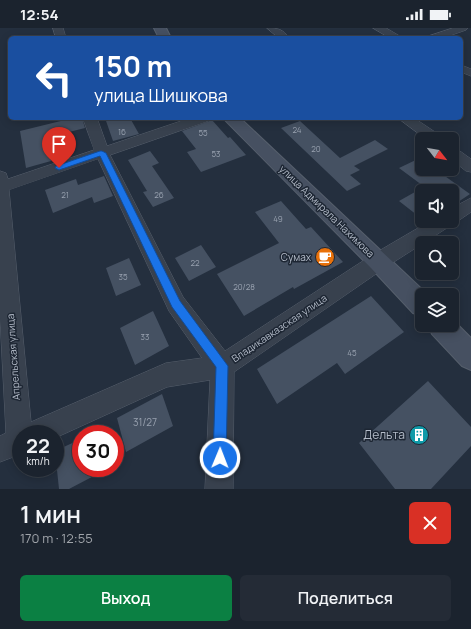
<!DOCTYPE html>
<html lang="ru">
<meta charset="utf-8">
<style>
body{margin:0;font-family:Manrope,sans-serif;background:#242b36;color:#f1f3f6;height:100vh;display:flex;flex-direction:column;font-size:15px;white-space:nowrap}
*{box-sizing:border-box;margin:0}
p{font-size:13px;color:#a0a4aa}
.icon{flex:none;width:22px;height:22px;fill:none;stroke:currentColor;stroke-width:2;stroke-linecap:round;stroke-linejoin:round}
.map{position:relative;height:461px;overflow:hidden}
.side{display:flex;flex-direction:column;background:#1b232e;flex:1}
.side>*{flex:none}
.banner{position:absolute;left:8px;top:8px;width:455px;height:84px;border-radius:6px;box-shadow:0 2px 10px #0003,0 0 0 1px #39404a;background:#1a4fa0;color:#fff;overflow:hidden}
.needle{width:26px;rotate:121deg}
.tools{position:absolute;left:415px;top:104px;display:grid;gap:8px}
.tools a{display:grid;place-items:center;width:44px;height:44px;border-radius:6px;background:#1b232e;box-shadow:0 2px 10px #0003,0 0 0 1px #39404a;font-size:20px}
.speed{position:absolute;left:12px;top:397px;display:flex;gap:8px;font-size:20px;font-weight:700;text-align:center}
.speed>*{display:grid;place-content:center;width:52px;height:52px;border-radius:50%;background:#1b232e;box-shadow:0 2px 10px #0003,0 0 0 1px #39404a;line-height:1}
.speed small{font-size:10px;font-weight:400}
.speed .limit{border:6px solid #d22;background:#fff;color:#111}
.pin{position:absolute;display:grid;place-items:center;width:34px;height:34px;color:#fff;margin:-41px -17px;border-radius:50% 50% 50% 0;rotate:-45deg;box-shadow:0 0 4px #0007}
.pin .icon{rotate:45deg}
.me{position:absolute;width:44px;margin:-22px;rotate:1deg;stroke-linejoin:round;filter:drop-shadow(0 0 3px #0008)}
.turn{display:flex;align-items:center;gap:14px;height:84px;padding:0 20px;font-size:18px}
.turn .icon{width:52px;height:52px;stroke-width:2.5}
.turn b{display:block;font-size:28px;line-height:34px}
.round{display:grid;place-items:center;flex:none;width:42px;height:42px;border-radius:6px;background:#242b36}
.head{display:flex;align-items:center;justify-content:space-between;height:68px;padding:0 20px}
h1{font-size:24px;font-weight:600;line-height:30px}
.action{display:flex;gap:8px;margin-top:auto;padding:8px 20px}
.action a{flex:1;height:46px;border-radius:6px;background:#0b8043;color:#fff;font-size:16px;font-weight:600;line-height:46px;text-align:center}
.action a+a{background:#242b36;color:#f1f3f6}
.status{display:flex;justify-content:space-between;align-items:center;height:28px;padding:0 20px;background:#1b232e;direction:ltr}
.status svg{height:11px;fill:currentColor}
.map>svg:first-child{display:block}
</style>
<div class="status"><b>12:54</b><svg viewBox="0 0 49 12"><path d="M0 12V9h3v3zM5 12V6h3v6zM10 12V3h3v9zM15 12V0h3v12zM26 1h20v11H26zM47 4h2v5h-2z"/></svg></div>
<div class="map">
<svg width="471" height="461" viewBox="0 0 471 461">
<rect width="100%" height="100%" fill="#242f3e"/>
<path fill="#455162" d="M73 90H82L85 100 45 110 51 133 26 140 20 103Z
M105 90H130L139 106 113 113Z
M212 92 228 110 230 109 246 127 201 144 187 124 196 121 182 103Z
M300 93 340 130 375 112 388 121 354 138 360 142 350 147 361 156 347 163 281 100Z
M150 123 159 135 152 138 174 170 153 179 143 164 147 163 128 132Z
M422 129V141H435L470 166 452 178V163H430L399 140Z
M104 148 113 168 94 175 92 169 53 185 45 162 76 151 78 157Z
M422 160V191L399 173Z
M281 173 306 201 311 199 343 234 294 261 293 259 244 288 217 246 279 215 255 184Z
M201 217 216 239 189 253 175 230Z
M129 230 141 257 116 268 106 240Z
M371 268 404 304 345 346 337 335 277 376 257 341Z
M153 283 169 318 135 337 120 300Z
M428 353 471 399V418L431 461H395L359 415Z
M162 366 173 398 126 424 117 390Z
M81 411V440H109L69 461H59L55 423Z"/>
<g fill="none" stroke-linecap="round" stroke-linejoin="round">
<defs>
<path id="minor" d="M53 0H63L66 10H56Z
M267 0C278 0 283 1 289 10H279Z
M373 0H386L403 10H390Z
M453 0H468L466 2 443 10H428L429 8Z
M461 37 471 41V48L461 44Z
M83 90H97L107 118 190 90H210L208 93 110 127 183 269 225 323 372 227 430 193H452V180L471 170V184L458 193 452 195 450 198 386 239 234 344 233 461H205L210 352 167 359 55 410V406H21V426L0 434V408L6 405 0 290V143L6 145 8 151 94 122ZM98 131 169 283 202 330 166 335 31 394 9 162Z
M398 90H414L441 108 443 111H426Z
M452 119 457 121 471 131V144L466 143 452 132Z"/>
<path id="secondary" d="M154 0H166L171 10H159Z
M223 90H240L428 267H422V288L413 285 371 240Z
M452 291 471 310V342L462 338 432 306 428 297H452Z"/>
</defs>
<use href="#minor" stroke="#565f6c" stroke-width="1"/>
<use href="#secondary" stroke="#565f6c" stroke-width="2"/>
<use href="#minor" fill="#38414e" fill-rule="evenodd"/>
<use href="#secondary" fill="#465061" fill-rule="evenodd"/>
</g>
<path fill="#1a73e8" stroke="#114b97" d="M100 123H102L106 125 180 273 228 338 226 430 224 435 220 437 215 435 213 430 216 339 172 279 100 128 59 142 55 140 56 138Z"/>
<defs>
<symbol id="cafe-disc" viewBox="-11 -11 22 22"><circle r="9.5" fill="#e8710a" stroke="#1d2633"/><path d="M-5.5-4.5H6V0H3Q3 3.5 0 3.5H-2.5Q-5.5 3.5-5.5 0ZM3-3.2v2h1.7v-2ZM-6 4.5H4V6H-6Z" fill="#fff"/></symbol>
<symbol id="building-disc" viewBox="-11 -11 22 22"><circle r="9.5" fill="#0f9aa8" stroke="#1d2633"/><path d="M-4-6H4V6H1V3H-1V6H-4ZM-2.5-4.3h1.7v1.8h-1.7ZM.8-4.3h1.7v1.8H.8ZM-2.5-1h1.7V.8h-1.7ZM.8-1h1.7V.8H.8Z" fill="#fff"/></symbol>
</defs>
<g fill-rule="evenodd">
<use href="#cafe-disc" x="314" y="218" width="22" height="22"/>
<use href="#building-disc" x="408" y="396" width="22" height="22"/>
</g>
<g text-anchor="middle" stroke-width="3" stroke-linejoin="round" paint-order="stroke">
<g font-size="8" fill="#98a1af">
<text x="297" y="105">24</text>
<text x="122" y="107">16</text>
<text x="203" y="108">55</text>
<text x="316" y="124">20</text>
<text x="216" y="129">53</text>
<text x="65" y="170">21</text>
<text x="159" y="170">26</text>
<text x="278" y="194">49</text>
<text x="195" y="238">22</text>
<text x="123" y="252">35</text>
<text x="244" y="262">20/28</text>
<text x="145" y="312">33</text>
<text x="352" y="328">45</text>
</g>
<g font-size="10" fill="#b4bcc9" stroke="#1d2633">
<text transform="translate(327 183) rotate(44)" y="4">улица Адмирала Нахимова</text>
<text transform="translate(279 300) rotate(-34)" y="4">Владикавказская улица</text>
<text transform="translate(13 329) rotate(-94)" y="4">Апрельская улица</text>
</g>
<g font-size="10" fill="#b4bcc9" stroke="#1d2633" text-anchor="end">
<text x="311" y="233">Сумах</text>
</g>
<g font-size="10" fill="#98a1af">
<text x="145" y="398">31/27</text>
</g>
<g font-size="12" fill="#b4bcc9" stroke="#1d2633" text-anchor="end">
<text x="405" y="411">Дельта</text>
</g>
</g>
</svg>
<div class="tools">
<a><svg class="needle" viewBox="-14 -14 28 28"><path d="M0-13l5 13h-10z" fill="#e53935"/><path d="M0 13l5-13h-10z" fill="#a0a4aa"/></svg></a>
<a><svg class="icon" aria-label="sound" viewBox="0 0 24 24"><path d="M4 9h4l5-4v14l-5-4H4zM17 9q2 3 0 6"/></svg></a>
<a><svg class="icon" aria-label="search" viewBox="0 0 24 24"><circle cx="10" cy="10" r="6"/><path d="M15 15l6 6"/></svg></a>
<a><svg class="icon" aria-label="layers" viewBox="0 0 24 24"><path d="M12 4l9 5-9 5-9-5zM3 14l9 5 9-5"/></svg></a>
</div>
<div class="speed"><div>22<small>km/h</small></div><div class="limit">30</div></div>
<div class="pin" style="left:59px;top:140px;background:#d93025"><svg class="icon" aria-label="arrive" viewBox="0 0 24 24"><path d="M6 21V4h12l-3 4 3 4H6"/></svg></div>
<svg class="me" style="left:220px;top:430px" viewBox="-20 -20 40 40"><circle r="17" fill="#1a73e8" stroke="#fff" stroke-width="3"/><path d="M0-11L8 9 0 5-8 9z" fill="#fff"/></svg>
<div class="banner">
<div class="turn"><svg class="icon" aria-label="left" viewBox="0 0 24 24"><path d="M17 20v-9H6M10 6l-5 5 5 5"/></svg><div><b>150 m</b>улица Шишкова</div></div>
</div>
</div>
<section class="side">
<div class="head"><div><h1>1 мин</h1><p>170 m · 12:55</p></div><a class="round" style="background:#d93025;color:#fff"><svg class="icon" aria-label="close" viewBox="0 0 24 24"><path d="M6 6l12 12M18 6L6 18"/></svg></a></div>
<div class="action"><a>Выход</a><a>Поделиться</a></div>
</section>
